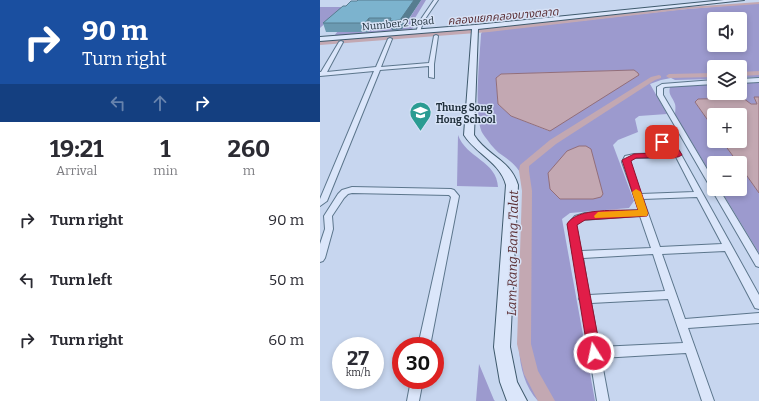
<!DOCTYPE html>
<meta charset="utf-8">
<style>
body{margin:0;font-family:Bitter,"Noto Sans Thai",serif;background:#f7f7f7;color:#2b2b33;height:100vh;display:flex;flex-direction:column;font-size:15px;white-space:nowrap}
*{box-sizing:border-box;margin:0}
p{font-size:13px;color:#7c7c81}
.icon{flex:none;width:22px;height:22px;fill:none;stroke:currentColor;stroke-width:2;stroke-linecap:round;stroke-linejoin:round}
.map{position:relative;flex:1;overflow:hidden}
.details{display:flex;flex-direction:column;background:#fff;width:320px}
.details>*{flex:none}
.guide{background:#1a4fa0;color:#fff;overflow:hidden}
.controls{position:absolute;left:387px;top:12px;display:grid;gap:8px}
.controls a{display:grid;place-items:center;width:40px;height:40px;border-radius:4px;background:#fff;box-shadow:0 2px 6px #0003;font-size:20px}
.speed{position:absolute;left:12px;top:337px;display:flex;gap:8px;font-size:20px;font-weight:700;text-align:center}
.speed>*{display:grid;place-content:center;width:52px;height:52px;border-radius:50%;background:#fff;box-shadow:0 2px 6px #0003;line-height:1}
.speed small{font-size:10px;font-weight:400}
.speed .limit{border:6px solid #d22;background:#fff;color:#111}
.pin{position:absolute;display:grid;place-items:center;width:34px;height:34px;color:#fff;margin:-17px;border-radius:8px;box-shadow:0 2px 6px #0006}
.me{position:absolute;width:44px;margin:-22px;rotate:350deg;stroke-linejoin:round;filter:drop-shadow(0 0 3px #0008)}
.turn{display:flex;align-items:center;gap:14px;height:84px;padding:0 16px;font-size:18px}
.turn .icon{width:52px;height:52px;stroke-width:2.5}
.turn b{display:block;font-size:28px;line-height:34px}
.lanes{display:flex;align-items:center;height:38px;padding:0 16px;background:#0003;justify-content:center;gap:20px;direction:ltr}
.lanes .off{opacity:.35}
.eta{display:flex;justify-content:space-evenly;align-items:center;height:68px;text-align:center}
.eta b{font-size:24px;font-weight:700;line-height:28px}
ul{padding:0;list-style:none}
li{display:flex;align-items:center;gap:12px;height:60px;padding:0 16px}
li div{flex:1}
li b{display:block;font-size:15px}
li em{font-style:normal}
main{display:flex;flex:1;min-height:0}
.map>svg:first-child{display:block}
</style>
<main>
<section class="details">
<div class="guide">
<div class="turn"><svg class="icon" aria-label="right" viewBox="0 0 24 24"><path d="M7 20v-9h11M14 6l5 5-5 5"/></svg><div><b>90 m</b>Turn right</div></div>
<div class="lanes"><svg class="icon off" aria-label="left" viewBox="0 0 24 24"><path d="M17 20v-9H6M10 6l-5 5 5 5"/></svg><svg class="icon off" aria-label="ahead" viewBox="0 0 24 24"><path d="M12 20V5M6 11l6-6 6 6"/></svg><svg class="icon" aria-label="right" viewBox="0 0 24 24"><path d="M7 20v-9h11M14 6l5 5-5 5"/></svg></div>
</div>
<div class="eta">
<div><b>19:21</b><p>Arrival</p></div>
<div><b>1</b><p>min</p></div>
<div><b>260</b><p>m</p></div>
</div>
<ul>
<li><svg class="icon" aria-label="right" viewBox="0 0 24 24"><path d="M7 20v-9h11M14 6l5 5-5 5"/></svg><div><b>Turn right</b></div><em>90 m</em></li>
<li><svg class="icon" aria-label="left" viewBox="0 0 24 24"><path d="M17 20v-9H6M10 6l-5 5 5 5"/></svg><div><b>Turn left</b></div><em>50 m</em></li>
<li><svg class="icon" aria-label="right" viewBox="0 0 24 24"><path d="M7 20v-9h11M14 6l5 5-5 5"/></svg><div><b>Turn right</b></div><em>60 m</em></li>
</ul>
</section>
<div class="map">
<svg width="439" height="401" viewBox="0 0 439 401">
<rect width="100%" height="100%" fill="#c7d6ef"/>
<path fill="#9c9ace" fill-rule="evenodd" d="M101 0H106L92 23 96 24 92 29 14 36 18 31 51 27H84Z
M439 3V77L420 78V67H394V79L355 80 351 78 341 80 330 84 347 114 319 116 315 119 318 132 298 140 293 145 314 201 309 208 250 213 242 219 275 401H218C205 387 200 367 199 349L203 180C199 166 190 161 179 153 174 149 168 141 163 134 153 120 160 54 161 34L162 32 356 10ZM394 19H420V45H394ZM314 70 318 73 229 131 191 116 178 104 176 78 181 74Z
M0 7H21L22 8 0 28Z
M420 83H439V97H434L437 104 375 102 394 129V141H402L418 163H394V179L355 115C355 112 356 107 355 104 352 96 348 95 350 87L356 85 394 84V93H420Z
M138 135C146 158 177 161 178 187L137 186Z
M420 166 439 193V253L400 189H420Z
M159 364 174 400 175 401H156Z"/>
<path fill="#c3a8b2" stroke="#926e7a" d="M314 70 318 73 319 75 230 131 191 116 178 104 176 78 181 74Z
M434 97H439V193L420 166V163H418L402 141H420V115H394V129L375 102 378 99 423 98 431 104H437Z
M259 146H266L271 149 283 194 281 197 273 199H240L230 189 228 173 247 151Z"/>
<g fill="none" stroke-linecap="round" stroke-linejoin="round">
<path fill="#c3a8b2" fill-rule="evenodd" d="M439 2V4L368 9 169 32 0 45V41L169 28 368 7Z
M439 71V75L420 76V72Z
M394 73V77L349 78 346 76 349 74Z
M339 75 341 76V78L335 80 236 144 209 166V171L212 191 211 344 218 371 235 401H218L204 374 197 344 202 191 199 171 200 165 230 140 331 77Z"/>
<defs>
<path id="street" d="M114 0H118L103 22 100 32 96 33 99 22Z
M116 35 118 36 114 64V78L109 77V66L60 70 7 201 0 206V199L54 71 0 76V72H1L19 42 21 41 23 42 7 72 56 67 68 39 70 38 72 39 61 67 109 63 114 36Z
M439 78V82L420 83V79Z
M394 80V84L345 87 343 88V95L394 181V189H399L439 255V267L436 266 337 95V87L342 84Z
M342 140 358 149 439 295V309L435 308 405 251 342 254 365 319 439 313V323L368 328 394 401H382L366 353 281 358 289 401H277L261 302 259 299 260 297 248 224 255 216 265 213 319 210 302 162 305 156 314 154 354 153 352 150 340 143V141ZM356 157 374 192 321 194 310 162 311 159 315 158ZM377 197 402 244 340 247 323 199ZM320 216 331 248 261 251 256 225 261 220ZM333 254 345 291 269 295 263 258ZM348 299 363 343 279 347 271 303Z
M32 187 131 189 134 190 139 196 110 346H98L131 197 129 195 32 193 28 194 24 198 12 216 13 229 5 258 3 261 0 262V244L5 229 4 216 18 194 22 190Z
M91 380H103L99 401H87Z"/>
<path id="secondary" d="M404 0H424L158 29 154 135C167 156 190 159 198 185L190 347 197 382 207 401H187L180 382 174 347 186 185C180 162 156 154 144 135L152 29 0 41V37L155 25Z"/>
</defs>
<use href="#street" stroke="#5c768c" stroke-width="2"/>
<use href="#secondary" stroke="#3f5a6d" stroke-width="2"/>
<use href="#street" fill="#dbe6fa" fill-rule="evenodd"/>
<use href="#secondary" fill="#dbe6fa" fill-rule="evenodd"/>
</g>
<path fill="#6b9ab1" d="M38 0H101L82 29 72 30 71 27H51L48 32H6L3 23 26 6 37 1Z"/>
<path fill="#577d90" d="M94 0H101L82 29 72 30 70 21Z
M49 18 51 27 48 32 45 23Z"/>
<path fill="#7cb3ce" stroke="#577d90" d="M38 0H94L80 20 70 21 71 18H49L45 23H3L23 6H26L31 1H37Z"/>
<path fill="#e11d48" stroke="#92132f" d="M339 140C349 139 358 147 362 155L358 157 316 158 311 161 328 213 327 216 265 220 257 225 281 353 279 357 274 359 270 357 268 353 247 224C257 207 299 211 318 210L302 160 314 154 353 152 339 143Z"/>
<path fill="#f59e0b" d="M316 189 321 192 328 213 327 216 275 218 274 216 278 212 318 210 312 192Z"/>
<defs>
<symbol id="school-pin" viewBox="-11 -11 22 30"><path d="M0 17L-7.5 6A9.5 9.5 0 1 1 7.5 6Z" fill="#2a9c92" stroke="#d7e2f6"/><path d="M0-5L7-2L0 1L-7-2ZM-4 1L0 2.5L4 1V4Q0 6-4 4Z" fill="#fff"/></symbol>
</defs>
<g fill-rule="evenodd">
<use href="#school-pin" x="88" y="100" width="25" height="34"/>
</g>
<g text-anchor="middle" stroke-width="3" stroke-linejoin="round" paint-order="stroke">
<g font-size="10" fill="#20303c" stroke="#d7e2f6">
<text transform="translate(78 23) rotate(-5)" y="4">Number 2 Road</text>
</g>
<g font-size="10" font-weight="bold" fill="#20303c" stroke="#d7e2f6" text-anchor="start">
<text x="116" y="111">Thung Song<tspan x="116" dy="12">Hong School</tspan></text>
</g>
<g font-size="11" font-style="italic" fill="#5b2f35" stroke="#d7e2f6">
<text transform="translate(183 16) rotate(-5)" y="4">คลองแยกคลองบางตลาด</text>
</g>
<g font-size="13" font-style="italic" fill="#5b2f35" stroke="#d7e2f6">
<text transform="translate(192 253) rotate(-89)" y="5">Lam Rang Bang Talat</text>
</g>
</g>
</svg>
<div class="controls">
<a><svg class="icon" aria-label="sound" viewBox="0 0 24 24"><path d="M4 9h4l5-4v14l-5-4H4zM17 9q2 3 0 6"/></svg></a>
<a><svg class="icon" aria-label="layers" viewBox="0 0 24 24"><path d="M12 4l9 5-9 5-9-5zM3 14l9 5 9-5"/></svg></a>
<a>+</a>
<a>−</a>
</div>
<div class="speed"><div>27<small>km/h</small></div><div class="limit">30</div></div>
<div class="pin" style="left:342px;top:142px;background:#d93025"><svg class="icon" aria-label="arrive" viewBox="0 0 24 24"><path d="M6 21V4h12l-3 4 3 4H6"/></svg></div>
<svg class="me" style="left:274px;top:353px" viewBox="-20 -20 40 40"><circle r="17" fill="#e11d48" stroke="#fff" stroke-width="3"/><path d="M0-11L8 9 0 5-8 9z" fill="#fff"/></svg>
</div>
</main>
